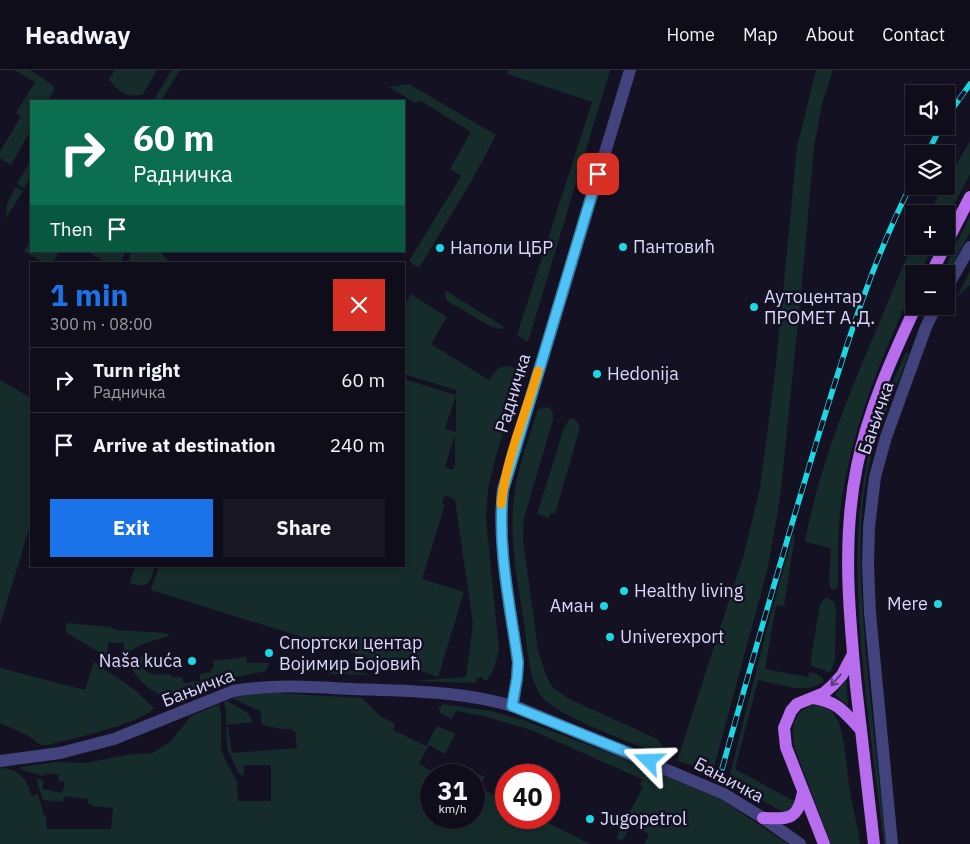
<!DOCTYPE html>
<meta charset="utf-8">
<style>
body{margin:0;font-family:"IBM Plex Sans",sans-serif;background:#181623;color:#f1f3f6;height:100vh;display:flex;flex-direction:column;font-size:19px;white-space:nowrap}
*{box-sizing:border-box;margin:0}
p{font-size:16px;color:#9b9ca2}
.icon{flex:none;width:28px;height:28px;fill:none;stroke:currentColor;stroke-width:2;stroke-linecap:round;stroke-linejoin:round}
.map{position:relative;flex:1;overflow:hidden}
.drawer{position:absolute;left:30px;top:192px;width:375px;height:305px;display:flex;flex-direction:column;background:#0f0d1a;border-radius:0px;box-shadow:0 2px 8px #0003,0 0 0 1px #2f2d39}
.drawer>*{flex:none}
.hud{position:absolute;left:30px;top:30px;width:375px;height:152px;border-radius:0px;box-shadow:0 2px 8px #0003,0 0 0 1px #2f2d39;background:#0b6e4f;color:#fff;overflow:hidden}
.tools{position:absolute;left:905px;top:15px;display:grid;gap:10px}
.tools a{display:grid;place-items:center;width:50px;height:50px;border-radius:0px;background:#0f0d1a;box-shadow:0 2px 8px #0003,0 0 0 1px #2f2d39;font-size:25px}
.speed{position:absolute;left:420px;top:694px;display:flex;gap:10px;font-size:25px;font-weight:700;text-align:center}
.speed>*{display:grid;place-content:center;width:65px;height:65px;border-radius:50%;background:#0f0d1a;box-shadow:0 2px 8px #0003,0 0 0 1px #2f2d39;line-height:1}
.speed small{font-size:12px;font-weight:400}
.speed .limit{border:8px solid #d22;background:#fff;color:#111}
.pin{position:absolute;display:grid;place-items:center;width:42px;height:42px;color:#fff;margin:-21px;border-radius:10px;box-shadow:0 2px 8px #0006}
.me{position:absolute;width:55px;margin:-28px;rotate:292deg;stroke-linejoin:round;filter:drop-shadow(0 0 4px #0008)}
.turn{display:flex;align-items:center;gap:18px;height:105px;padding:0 20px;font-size:22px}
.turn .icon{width:65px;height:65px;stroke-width:2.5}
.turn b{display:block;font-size:35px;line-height:42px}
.then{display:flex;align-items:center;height:48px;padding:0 20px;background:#0003;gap:10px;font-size:19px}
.round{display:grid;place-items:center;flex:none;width:52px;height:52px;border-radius:0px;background:#181623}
.head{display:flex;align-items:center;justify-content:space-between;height:85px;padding:0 20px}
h1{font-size:30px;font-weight:700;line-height:38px;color:#1a73e8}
.primary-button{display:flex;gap:10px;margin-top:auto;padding:10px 20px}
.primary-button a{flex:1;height:58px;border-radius:0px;background:#1a73e8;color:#fff;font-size:20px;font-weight:700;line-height:58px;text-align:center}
.primary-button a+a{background:#181623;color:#f1f3f6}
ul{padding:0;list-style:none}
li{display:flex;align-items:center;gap:15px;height:65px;padding:0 20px;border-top:1px solid #2f2d39}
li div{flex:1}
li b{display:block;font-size:19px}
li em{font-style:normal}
header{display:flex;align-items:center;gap:30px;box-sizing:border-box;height:70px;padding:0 25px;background:#0f0d1a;border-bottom:1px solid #2f2d39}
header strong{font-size:24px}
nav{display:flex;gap:28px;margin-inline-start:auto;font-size:18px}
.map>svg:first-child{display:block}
</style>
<header>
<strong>Headway</strong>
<nav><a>Home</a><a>Map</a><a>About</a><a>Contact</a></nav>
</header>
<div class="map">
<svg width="970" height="774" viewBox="0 0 970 774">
<rect width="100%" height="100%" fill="#141123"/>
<path fill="#152c2b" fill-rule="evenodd" d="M14 0H30L54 16V20L48 31H31V60L11 95 0 88V82L21 46 16 43 35 12Z
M115 0H157L143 24C128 29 118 22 109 9Z
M172 0H180L161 31H153Z
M508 0H610L528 272 517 265 592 32 507 4Z
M816 0H833L822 34 814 77 802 214 780 428 768 497 713 701 677 691 744 484 760 418 776 294 797 77Z
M409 14 496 65 472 110 419 198 409 191 461 106 450 99 471 62 421 31 415 33 389 17Z
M970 71V104L946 150V144H929L943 116H946L947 110Z
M28 94 31 96V106L24 118 17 114Z
M16 117 23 121 6 148 7 134Z
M970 146V162L946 206V204H942Z
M31 169V181H59L52 194H45L24 181Z
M914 174V176H933L920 204H914V217C883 283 855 350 843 422 837 453 838 485 838 517L834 520 831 519 829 514 831 478 805 472C822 377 866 287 902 198Z
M87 181H125L121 194H108Z
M131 181H160L171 194H128Z
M970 201V215L957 227Z
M445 220 504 257 500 259 490 256 447 231 445 226Z
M411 224 447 247 431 274 489 310 498 298 507 296 515 298 520 307 496 386 488 419 486 449 499 580 493 601 487 610H484L482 607 477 608 476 613 412 611 466 607 473 554 455 430 445 425 442 433 445 434 422 509 464 522 438 607 395 593 389 594 151 520 159 496H404V309L456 325V320L404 304V237ZM456 325V362H455L445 359ZM455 364V393L453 400 445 397Z
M906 282 909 284C895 320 878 357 869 395 856 451 861 517 865 573 871 640 879 707 886 774H884C877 719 870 664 864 608 858 541 853 474 864 408 871 364 888 322 906 282Z
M0 310 31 328V452L0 555Z
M547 337C553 340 553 343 553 350L524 448 523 470 534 550 538 581 546 605 552 617 567 628 657 669 662 675 660 685C634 673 556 646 541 626 528 607 527 574 524 552 517 509 508 464 515 420 519 393 530 366 538 339Z
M570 348C576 349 578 352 580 358L555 444 551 443 549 448 537 444 564 358Z
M793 464 795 465 784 536 776 535 765 599 808 607 809 602C815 603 822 605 824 611 805 626 779 614 758 610L735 699 794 731 793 736 785 743 728 712 764 570Z
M135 496H155C150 513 149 519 130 513Z
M828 528 834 532 836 540 835 590 830 602H828L810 595 820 534 824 529Z
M68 553 110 557 116 560 166 563 170 566C152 571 138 574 124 586V573H108L107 587 67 563 65 556Z
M149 584V586L143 591 141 596C149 606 158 605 170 604L171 607H182L183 613 200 611V604L210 602 214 596 213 591 246 587 247 593H269L266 601 231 608 171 632C155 624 107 592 149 584Z
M94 592 135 620 154 638C140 654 71 669 48 675H41L27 665 0 653V598L85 620Z
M344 599 372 605H374L329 604 330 601Z
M845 610H846L848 636 835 625Z
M276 623 362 628 380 646 395 654 393 660 426 676 437 656 455 664 445 684 429 675 419 694 439 705H431V748H474V705H460L464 697 485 707 479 717 506 731V748H538L590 774H0V698C21 699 26 709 32 726L38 724 44 745 46 746 47 759H111L113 738 93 736 88 733V729L64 726 63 732 43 730 36 708 44 710 42 719 62 723 65 712 58 711 59 705 45 703 44 706 22 700 20 697 57 692 86 693 126 685 152 683 170 672 191 646 219 634 221 646V680L224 687 237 712 238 731H271V695H244V706L239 704 227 678 226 657H228L232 683 297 678 295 661H292L291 659H282L262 655 260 641 232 628 253 624Z
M227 631 248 643 253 652 226 655V640L224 632Z
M443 634 491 641 523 650 617 686 722 730 788 774H644L649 764 631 755 622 771 616 768 643 717 640 715 642 709 531 660 487 647 456 641 452 649 440 643 439 638Z
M812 635C823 635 832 639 837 649 845 663 847 704 850 721 853 739 858 756 860 774H831L795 679C791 659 791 643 812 635Z"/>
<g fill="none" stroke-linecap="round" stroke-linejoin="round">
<path stroke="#42427d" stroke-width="12" d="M513 636 517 608 518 592C510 535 497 477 503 420L630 0"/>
<path stroke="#42427d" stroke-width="12" d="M946 219 970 177
M0 691 60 683 114 669 233 621C272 614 312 617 351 619 408 621 468 621 522 639L724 724 763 748 800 774
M892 774 870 543 868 495 869 457 875 407 886 367 926 257 936 236"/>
<path stroke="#b86cee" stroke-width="12" d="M946 174 970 127
M931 204 945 176
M813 628C839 632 844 642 861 660
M763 748C789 749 798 750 803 722
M824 774 786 677 784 658 791 641 797 634 824 623 833 615 842 605 853 584
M874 774C868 721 862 668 856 616 849 543 842 468 857 396 868 341 892 287 916 236"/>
<defs>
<path id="rail" d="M946 48 970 14
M927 84 941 56
M722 699C753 587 785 475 819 364 846 277 872 190 914 109"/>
</defs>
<use href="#rail" stroke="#1bd7e3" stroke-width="5.5"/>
<use href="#rail" stroke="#141123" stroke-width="4" stroke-dasharray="11" stroke-linecap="butt"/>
</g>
<defs><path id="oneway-shaft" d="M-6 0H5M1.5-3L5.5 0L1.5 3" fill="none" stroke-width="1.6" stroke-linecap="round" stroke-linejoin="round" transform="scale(1.25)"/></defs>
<use stroke="#5e3a7e" href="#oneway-shaft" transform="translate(836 610) rotate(131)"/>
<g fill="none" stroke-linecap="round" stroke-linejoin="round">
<defs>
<path id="route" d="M598 104 503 420C497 477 510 535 518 592L517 608 512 636 649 691"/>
</defs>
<use href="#route" stroke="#337fa1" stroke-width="12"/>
<use href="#route" stroke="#4fc3f7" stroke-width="9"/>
<path stroke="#f59e0b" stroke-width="9" d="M501 434C506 389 525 345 538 301"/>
</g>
<g fill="#1bd7e3" stroke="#141123" stroke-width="2">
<circle cx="623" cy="177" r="5"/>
<circle cx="440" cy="178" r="5"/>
<circle cx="754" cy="237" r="5"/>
<circle cx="597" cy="304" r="5"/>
<circle cx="624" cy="521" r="5"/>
<circle cx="938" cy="534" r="5"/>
<circle cx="604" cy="536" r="5"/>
<circle cx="610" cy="567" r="5"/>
<circle cx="269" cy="583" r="5"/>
<circle cx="192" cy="591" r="5"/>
<circle cx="590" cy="749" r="5"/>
</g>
<g text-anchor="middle" stroke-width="5" stroke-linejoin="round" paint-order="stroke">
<g font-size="18" fill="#dad8fa" stroke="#141123" text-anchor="start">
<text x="633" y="183">Пантовић</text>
<text x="450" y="184">Наполи ЦБР</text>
<text x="764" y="233">Аутоцентар<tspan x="764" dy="21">ПРОМЕТ А.Д.</tspan></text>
<text x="607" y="310">Hedonija</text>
<text x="634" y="527">Healthy living</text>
<text x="928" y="540" text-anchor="end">Mere</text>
<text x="594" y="542" text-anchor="end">Аман</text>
<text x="620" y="573">Univerexport</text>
<text x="279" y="579">Спортски центар<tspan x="279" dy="21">Војимир Бојовић</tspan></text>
<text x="182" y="597" text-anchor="end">Naša kuća</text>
<text x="600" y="755">Jugopetrol</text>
</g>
<g font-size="18" fill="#dad8fa" stroke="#141123">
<text transform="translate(513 323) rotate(-73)" y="6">Радничка</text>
<text transform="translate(876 348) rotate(-71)" y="6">Бањичка</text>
<text transform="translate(198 618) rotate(-21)" y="6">Бањичка</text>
<text transform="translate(729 710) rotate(28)" y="6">Бањичка</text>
</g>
</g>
</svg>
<div class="tools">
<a><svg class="icon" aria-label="sound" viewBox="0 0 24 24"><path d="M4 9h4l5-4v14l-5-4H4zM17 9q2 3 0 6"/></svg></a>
<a><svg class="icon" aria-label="layers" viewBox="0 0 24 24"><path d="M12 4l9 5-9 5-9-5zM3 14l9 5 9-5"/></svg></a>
<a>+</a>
<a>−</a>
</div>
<div class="speed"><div>31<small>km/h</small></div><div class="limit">40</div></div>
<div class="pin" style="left:598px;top:104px;background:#d93025"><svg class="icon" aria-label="arrive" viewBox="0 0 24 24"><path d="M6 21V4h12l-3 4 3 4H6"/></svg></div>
<svg class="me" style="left:649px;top:691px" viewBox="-20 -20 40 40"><path d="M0-17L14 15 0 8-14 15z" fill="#4fc3f7" stroke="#fff" stroke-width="4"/></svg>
<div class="hud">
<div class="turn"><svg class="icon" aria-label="right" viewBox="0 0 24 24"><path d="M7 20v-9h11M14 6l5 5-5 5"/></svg><div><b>60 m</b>Радничка</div></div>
<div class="then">Then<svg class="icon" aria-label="arrive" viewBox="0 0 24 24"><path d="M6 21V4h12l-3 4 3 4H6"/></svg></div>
</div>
<section class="drawer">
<div class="head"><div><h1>1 min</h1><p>300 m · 08:00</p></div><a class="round" style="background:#d93025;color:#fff"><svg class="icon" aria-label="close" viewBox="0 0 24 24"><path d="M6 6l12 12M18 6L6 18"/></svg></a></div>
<ul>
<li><svg class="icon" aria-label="right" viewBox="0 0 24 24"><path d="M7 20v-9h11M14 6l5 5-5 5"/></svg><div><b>Turn right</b><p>Радничка</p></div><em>60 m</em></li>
<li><svg class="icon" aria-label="arrive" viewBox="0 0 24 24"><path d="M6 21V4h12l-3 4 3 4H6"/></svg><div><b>Arrive at destination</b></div><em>240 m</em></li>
</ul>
<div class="primary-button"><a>Exit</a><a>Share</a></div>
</section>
</div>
